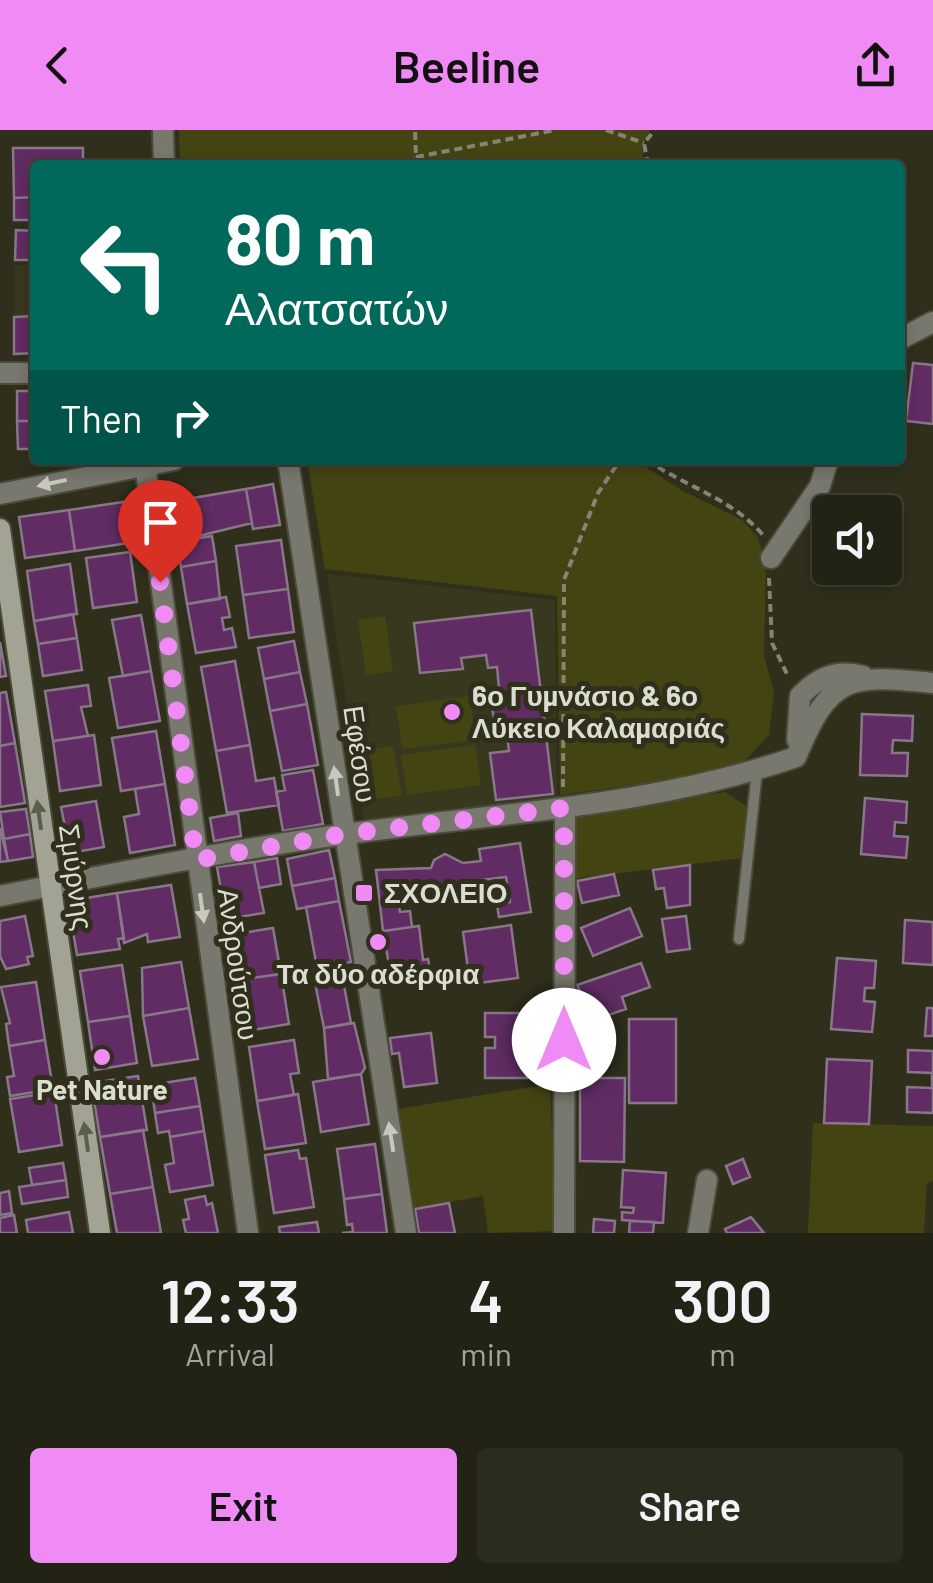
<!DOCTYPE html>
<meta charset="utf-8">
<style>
body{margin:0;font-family:Barlow,sans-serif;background:#2b2b1e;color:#f1f3f6;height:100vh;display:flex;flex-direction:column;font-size:38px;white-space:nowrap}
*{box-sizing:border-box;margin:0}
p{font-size:32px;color:#a3a4a0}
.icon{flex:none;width:55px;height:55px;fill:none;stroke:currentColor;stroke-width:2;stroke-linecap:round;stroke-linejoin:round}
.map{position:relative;height:1103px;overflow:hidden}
.side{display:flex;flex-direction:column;background:#232315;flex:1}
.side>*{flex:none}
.guide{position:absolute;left:30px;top:30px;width:875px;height:305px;border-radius:10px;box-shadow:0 5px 15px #0003,0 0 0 2px #404034;background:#00695c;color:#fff;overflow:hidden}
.controls{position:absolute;left:812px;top:365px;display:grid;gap:20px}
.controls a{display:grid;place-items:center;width:90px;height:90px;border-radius:10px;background:#232315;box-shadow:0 5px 15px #0003,0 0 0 2px #404034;font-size:50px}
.pin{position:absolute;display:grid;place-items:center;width:85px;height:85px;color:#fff;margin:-102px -42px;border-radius:50% 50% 50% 0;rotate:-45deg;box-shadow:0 0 10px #0007}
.pin .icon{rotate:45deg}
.me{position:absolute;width:110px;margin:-55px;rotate:0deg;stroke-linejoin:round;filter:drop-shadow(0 0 8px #0008)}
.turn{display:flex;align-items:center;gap:35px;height:210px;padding:0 30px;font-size:45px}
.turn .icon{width:130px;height:130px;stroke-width:2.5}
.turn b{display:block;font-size:70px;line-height:85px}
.then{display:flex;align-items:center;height:95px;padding:0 30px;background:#0003;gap:20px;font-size:38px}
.eta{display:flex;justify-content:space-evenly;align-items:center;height:170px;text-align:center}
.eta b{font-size:60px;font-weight:600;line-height:70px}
.button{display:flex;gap:20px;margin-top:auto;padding:20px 30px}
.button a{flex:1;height:115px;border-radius:10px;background:#f08bf5;color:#111;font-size:40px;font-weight:600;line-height:115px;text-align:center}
.button a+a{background:#2b2b1e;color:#f1f3f6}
header{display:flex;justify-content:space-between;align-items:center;height:130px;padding:0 30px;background:#f08bf5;color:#111;font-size:45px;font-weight:600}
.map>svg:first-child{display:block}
</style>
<header><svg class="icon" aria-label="back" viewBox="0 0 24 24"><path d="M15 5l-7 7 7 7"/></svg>Beeline<svg class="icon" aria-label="share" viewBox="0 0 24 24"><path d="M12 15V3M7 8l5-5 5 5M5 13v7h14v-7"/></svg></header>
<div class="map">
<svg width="933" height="1103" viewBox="0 0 933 1103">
<rect width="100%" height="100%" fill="#2f2f1c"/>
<path fill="#38381f" d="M15 135H35V185H15Z
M327 444 555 470 557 667 364 691Z"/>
<path fill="#444413" d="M179 0H650L642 15 644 35H180Z
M307 330H635L681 360 742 390 757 406 766 430 764 526 774 562 769 605 735 641 560 665 557 466 325 439Z
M385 486 393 541 366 545 358 490Z
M470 566 475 610 402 619 396 576Z
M475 615 481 655 407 665 401 625Z
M393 616 402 665 377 669 368 620Z
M725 662 749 678 742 728 571 749 572 684Z
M550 954 556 1101 488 1103 483 1066 411 1079 398 979Z
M813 993 933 996V1051L927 1053 924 1103H808Z"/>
<path fill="#602c63" stroke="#878" stroke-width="2.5" d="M13 18H83V35H35V67L14 68Z
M35 67V90H14V68Z
M16 100 35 101V130H15Z
M33 186 35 223 14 224V187Z
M913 233 933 235V294L906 291Z
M17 261H35V291H17Z
M17 291H35V319H18Z
M273 354 280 395 253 399 246 359Z
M246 359 252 393 182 410 175 371Z
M123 372 129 413 75 421 69 380Z
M69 380 75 421 25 428 19 387Z
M212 406 216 431 181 437 176 412Z
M281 410 288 459 243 465 236 416Z
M130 422 137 472 93 478 86 428Z
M216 431 220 469 187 474 181 437Z
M70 434 77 484 34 491 27 441Z
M288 459 294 502 249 508 243 465Z
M226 467 230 487 222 488 224 500 232 498 236 517 196 523 187 474Z
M531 480 553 664 496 670 490 623 509 621 507 605 496 607 490 559 499 558 497 537 488 538 486 525 461 528 463 539 420 543 414 493Z
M73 484 77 508 38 514 34 491Z
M141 485 151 541 123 546 112 490Z
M77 508 82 540 43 546 38 514Z
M294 511 300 542 264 549 258 518Z
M0 512 6 546 0 547Z
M235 531 250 615 216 621 201 537Z
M151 541 160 591 118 598 109 548Z
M300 542 307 574 270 581 264 549Z
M88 555 91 576 81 577 88 606 53 611 45 561Z
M6 562 15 613 0 616V563Z
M307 574 318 635 282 641 270 581Z
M862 584 913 586 912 611 893 610 892 623H908L907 646 860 645Z
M156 601 165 654 121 661 112 608Z
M94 605 101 655 60 661 53 611Z
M15 613 25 673 0 677V616Z
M250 615 256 651 274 648 279 675 227 683 216 621Z
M313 640 323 694 283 701 276 662 285 660 282 645Z
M165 654 175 715 130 723 124 687 139 684 135 659Z
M865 668 907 672 906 693 895 692 894 706 908 707 906 728 861 724Z
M96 671 104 717 70 723 61 677Z
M26 679 30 704 4 709 0 682Z
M238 683 241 706 214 711 210 688Z
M0 698 8 731 0 732Z
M30 704 33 727 8 731 4 709Z
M520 713 531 782 499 787 497 775 510 772 506 747 397 761 400 782 410 781 412 797 383 801 376 740 431 738 434 730 445 724 463 733 481 731 479 719Z
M329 720 335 748 292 756 287 729Z
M277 728 281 754 259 758 254 732Z
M254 732 264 783 226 789 217 737Z
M690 735V775L667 778 664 758 656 759 653 740Z
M614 744 619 765 582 773 577 751Z
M335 748 339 771 297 779 292 756Z
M171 755 180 807 148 812 147 804 124 813 117 763Z
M117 763 124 808 118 809 120 819 77 825 68 771Z
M339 771 351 832 317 838 306 777Z
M630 778 642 806 593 826 581 798Z
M25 786 33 826 27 827 29 834 6 839 0 826V791Z
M686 786 690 819 667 822 662 789Z
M905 790 933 792V835L903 833Z
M511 795 518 848 470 854 463 802Z
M419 796 423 830 428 829 431 845 392 852 383 801Z
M273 798 281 844 238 850 230 805Z
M837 828 876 831 874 858H865L864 871 875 872 872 902 831 899Z
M181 832 189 878 143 886 142 838Z
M641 833 650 857 622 867 626 879 594 890 577 855Z
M340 834 351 893 324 898 312 838Z
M122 835 130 886 88 892 80 841Z
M281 844 289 894 246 901 238 850Z
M36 852 45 910 9 916 6 894 10 893 1 857Z
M189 878 198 929 152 936 143 886Z
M927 878H933V906H925Z
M485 883H523L527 948H485V918H495V907H485Z
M130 886 137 933 95 940 88 892Z
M629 889H676V973H629Z
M354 893 365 938 361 944 328 949 324 898Z
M431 903 437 953 404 957 399 923 392 924 390 908Z
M45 910 53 959 10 966 7 947 14 946 9 916Z
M294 910 299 943 290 944 294 965 257 971 249 917Z
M908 920 933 921V983L907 982V957L932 958V943L908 942Z
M827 929 872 931 869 994 824 993Z
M361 944 369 994 321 1002 313 952Z
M138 946 147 1000 100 1007 91 953Z
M195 948 200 976 155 983 151 955Z
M580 948H625L624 1032 580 1031Z
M54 962 62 1015 19 1022 10 969Z
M298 964 306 1013 265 1019 257 971Z
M200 976 204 1001 170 1007 169 1001 158 1003 155 983Z
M143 1000 153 1057 110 1064 100 1007Z
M204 1001 213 1055 170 1062 165 1035 174 1033 170 1007Z
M375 1014 382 1064 344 1069 337 1019Z
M298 1020 300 1029 306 1028 314 1077 274 1083 265 1025Z
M743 1029 750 1047 733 1054 726 1036Z
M63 1033 66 1050 32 1055 29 1038Z
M623 1040 666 1043 663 1093 622 1090V1082L633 1083 634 1078 621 1077Z
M66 1050 68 1067 22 1074 19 1057Z
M153 1057 161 1103H117L110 1064Z
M9 1061 12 1083 0 1085V1063Z
M382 1064 387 1103H342L353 1102 352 1094 347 1095 344 1069Z
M205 1066 207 1075 212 1073 218 1103H186L183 1090 189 1089 185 1070Z
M449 1073 455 1103H419L415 1079Z
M69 1082 73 1103H28L26 1090Z
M14 1085 17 1103H0V1088Z
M751 1087 764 1103H727L725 1099Z
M594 1089 615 1091 614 1103H593Z
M630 1091 654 1092 653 1103H629Z
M317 1092 319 1103H280L279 1097Z"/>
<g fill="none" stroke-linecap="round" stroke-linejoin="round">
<defs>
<path id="service" d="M739 809 757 641"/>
<path id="minor" d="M163 0 164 35
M900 209 933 192
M0 243H35
M145 334 248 1103
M771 428 820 356 828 330
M797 610 800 566C818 547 837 539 863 546
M0 766C115 743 230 720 346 704 496 683 651 677 796 627 830 545 848 544 933 553
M564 1103 565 678
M698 1103 707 1050"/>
<path id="tertiary" d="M288 330 406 1103
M0 364 174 330"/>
<path id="secondary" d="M0 399 100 1103"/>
</defs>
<use href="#service" stroke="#4b4b39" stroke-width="14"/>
<use href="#minor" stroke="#4b4b39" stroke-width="24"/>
<use href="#tertiary" stroke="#4b4b39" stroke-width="24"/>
<use href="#secondary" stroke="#4b4b39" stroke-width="24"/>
<path stroke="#858576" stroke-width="4" stroke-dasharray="8 5" stroke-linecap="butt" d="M606 0 644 13
M416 27 556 0
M412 35 416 27 415 0
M648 35 644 13 655 0
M647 330C686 357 731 368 763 405
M769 448 772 513 789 548
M563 657 564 450 598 363 620 330"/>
<use href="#service" stroke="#78786f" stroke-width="10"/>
<use href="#minor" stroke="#78786f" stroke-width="20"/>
<use href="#tertiary" stroke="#78786f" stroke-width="20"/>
<use href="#secondary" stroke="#a2a394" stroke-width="20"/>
</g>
<defs><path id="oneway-solid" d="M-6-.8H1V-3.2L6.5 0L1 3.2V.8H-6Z" transform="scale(2.5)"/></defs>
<g fill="#c8c9bd">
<use href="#oneway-solid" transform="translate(52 353) rotate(168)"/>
<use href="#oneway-solid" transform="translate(336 651) rotate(-98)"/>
<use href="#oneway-solid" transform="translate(202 778) rotate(82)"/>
<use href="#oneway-solid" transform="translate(391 1007) rotate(-99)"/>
</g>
<g fill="#5d5d4c">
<use href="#oneway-solid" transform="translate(39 685) rotate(-98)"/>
<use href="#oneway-solid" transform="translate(86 1007) rotate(-98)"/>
</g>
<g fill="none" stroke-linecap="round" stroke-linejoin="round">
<path stroke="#f08bf5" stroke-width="18" stroke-dasharray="0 32.4" d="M160 452 196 730 344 704 564 678V910"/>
</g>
<g fill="#f08bf5" stroke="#2f2f1c" stroke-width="4">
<circle cx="452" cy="582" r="10"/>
<rect x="354" y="753" width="20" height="20" rx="5"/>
<circle cx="378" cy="812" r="10"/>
<circle cx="102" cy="927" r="10"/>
</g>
<g text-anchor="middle" stroke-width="10" stroke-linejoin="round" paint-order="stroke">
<g font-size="28" font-weight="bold" fill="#dcddd1" stroke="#2f2f1c" text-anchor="start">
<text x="472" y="576">6ο Γυμνάσιο &amp; 6ο<tspan x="472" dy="32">Λύκειο Καλαμαριάς</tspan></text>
<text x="384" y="773">ΣΧΟΛΕΙΟ</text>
<text x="378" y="854" text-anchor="middle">Τα δύο αδέρφια</text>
<text x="102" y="970" text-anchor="middle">Pet Nature</text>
</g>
<g font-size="28" fill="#dcddd1" stroke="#2f2f1c">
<text transform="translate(360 624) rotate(82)" y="10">Εφέσου</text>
<text transform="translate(76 747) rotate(82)" y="10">Σμύρνης</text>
<text transform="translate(238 834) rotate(82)" y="10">Ανδρούτσου</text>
</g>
</g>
</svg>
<div class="controls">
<a><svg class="icon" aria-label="sound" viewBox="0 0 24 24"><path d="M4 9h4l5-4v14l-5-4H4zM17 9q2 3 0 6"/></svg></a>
</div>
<div class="pin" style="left:160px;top:452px;background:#d93025"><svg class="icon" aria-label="arrive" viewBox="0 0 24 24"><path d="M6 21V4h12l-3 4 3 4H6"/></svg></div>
<svg class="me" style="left:564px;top:910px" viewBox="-20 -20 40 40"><circle r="19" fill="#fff"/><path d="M0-13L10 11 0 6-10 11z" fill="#f08bf5"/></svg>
<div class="guide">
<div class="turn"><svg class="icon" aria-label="left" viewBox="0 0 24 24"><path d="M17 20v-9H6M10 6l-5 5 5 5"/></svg><div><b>80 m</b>Αλατσατών</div></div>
<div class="then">Then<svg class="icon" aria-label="right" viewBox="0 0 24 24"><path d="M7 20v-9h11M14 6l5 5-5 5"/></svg></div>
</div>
</div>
<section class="side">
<div class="eta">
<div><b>12:33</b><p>Arrival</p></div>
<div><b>4</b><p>min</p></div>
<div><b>300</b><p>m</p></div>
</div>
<div class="button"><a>Exit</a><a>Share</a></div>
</section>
